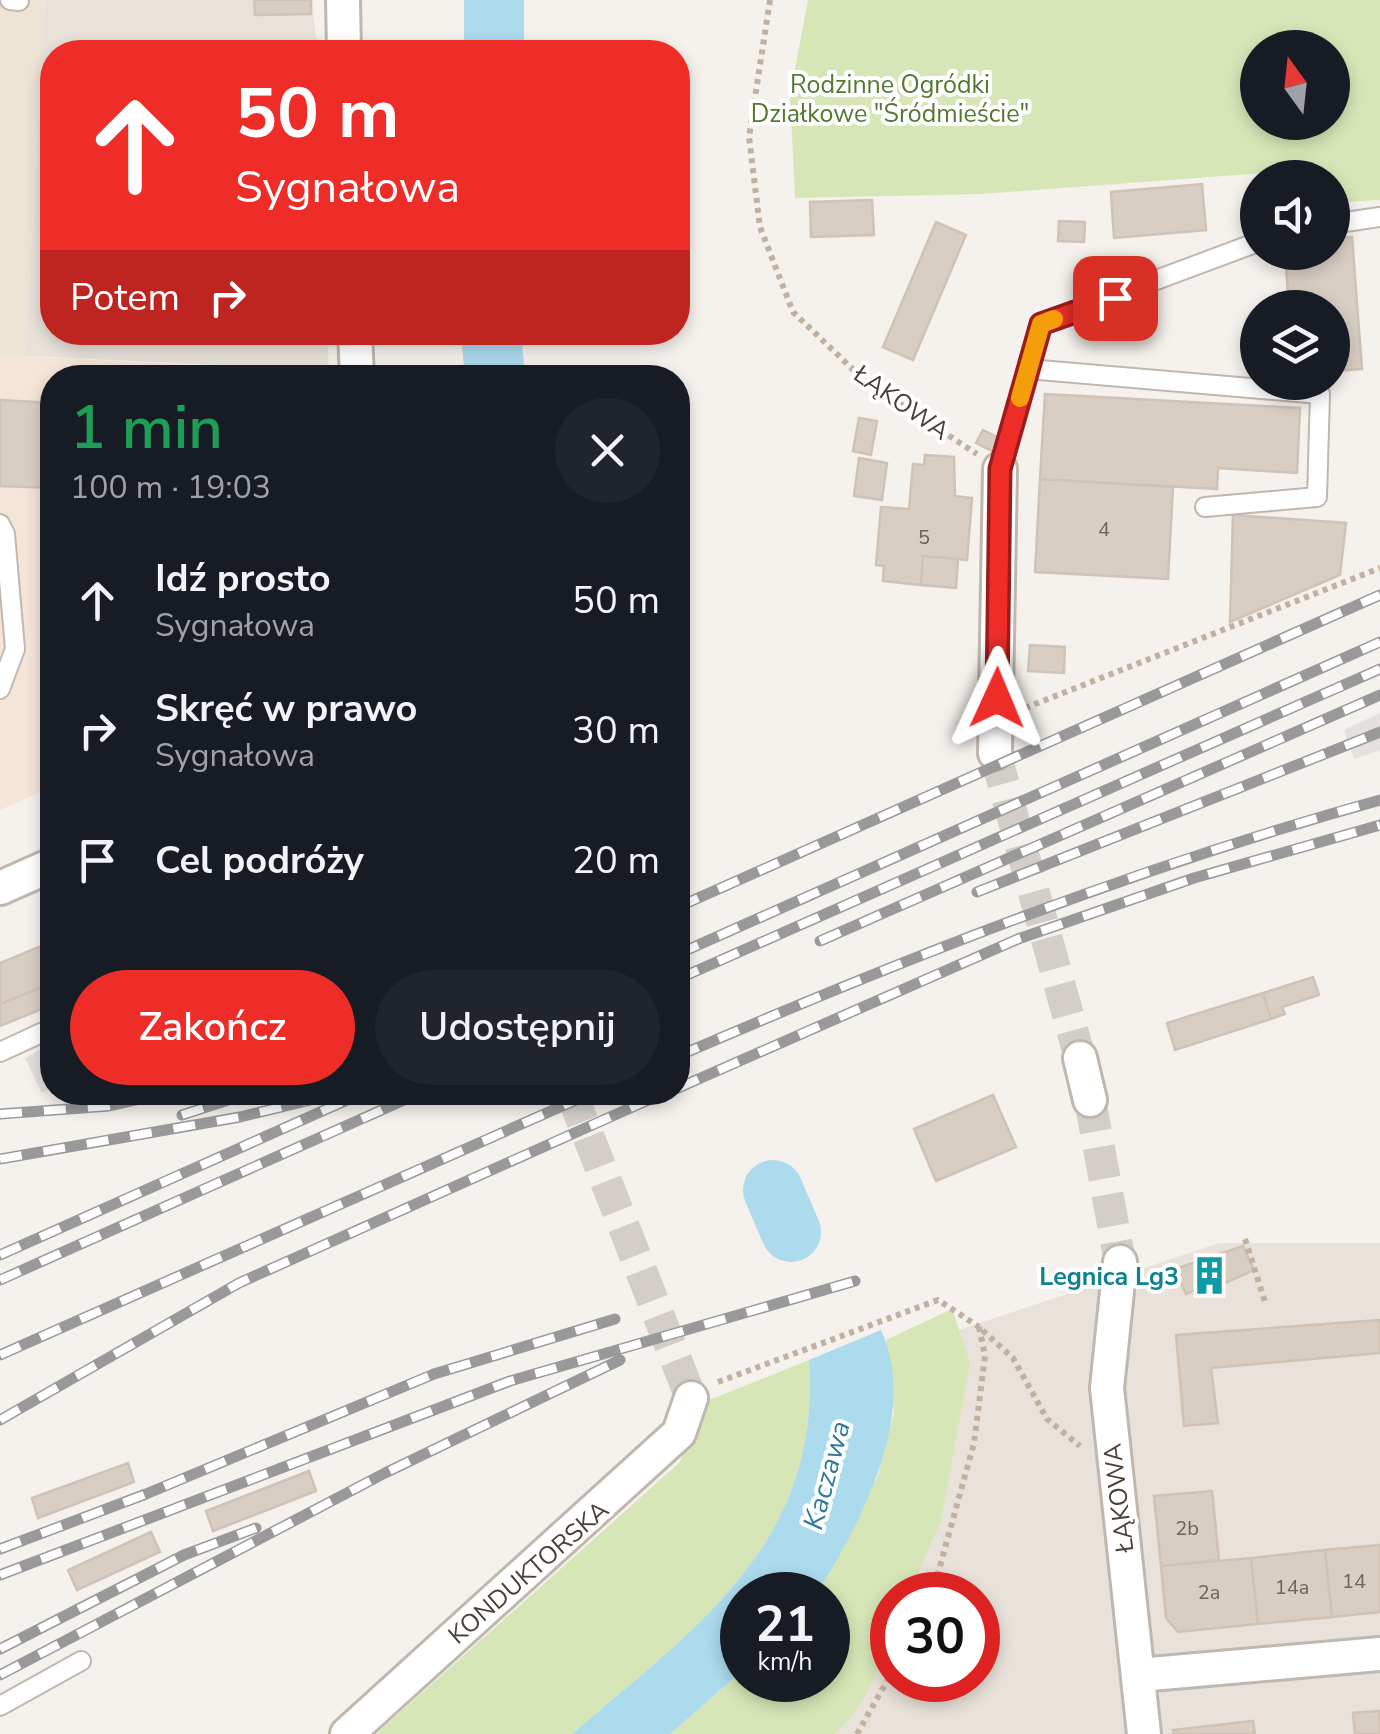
<!DOCTYPE html>
<html lang="pl">
<meta charset="utf-8">
<style>
body{margin:0;font-family:"Nunito Sans",sans-serif;background:#20242c;color:#f1f3f6;height:100vh;display:flex;flex-direction:column;font-size:38px;white-space:nowrap}
*{box-sizing:border-box;margin:0}
p{font-size:32px;color:#9ea1a6}
.icon{flex:none;width:55px;height:55px;fill:none;stroke:currentColor;stroke-width:2;stroke-linecap:round;stroke-linejoin:round}
.map{position:relative;flex:1;overflow:hidden}
.sheet{position:absolute;left:40px;top:365px;width:650px;height:740px;display:flex;flex-direction:column;background:#171b24;border-radius:40px;box-shadow:0 5px 15px #0003}
.sheet>*{flex:none}
.guide{position:absolute;left:40px;top:40px;width:650px;height:305px;border-radius:40px;box-shadow:0 5px 15px #0003;background:#ee2d29;color:#fff;overflow:hidden}
.needle{width:65px;rotate:345deg}
.fabs{position:absolute;left:1240px;top:30px;display:grid;gap:20px}
.fabs a{display:grid;place-items:center;width:110px;height:110px;border-radius:50%;background:#171b24;box-shadow:0 5px 15px #0003;font-size:50px}
.speed{position:absolute;left:720px;top:1572px;display:flex;gap:20px;font-size:50px;font-weight:700;text-align:center}
.speed>*{display:grid;place-content:center;width:130px;height:130px;border-radius:50%;background:#171b24;box-shadow:0 5px 15px #0003;line-height:1}
.speed small{font-size:25px;font-weight:400}
.speed .limit{border:15px solid #d22;background:#fff;color:#111}
.pin{position:absolute;display:grid;place-items:center;width:85px;height:85px;color:#fff;margin:-42px;border-radius:20px;box-shadow:0 5px 15px #0006}
.me{position:absolute;width:110px;margin:-55px;rotate:1deg;stroke-linejoin:round;filter:drop-shadow(0 0 8px #0008)}
.turn{display:flex;align-items:center;gap:35px;height:210px;padding:0 30px;font-size:45px}
.turn .icon{width:130px;height:130px;stroke-width:2.5}
.turn b{display:block;font-size:70px;line-height:85px}
.then{display:flex;align-items:center;height:95px;padding:0 30px;background:#0003;gap:20px;font-size:38px}
.round{display:grid;place-items:center;flex:none;width:105px;height:105px;border-radius:52px;background:#20242c}
.overview{display:flex;align-items:center;justify-content:space-between;height:170px;padding:0 30px}
h1{font-size:60px;font-weight:600;line-height:75px;color:#1e9e55}
.primary-button{display:flex;gap:20px;margin-top:auto;padding:20px 30px}
.primary-button a{flex:1;height:115px;border-radius:60px;background:#ee2d29;color:#fff;font-size:40px;font-weight:600;line-height:115px;text-align:center}
.primary-button a+a{background:#20242c;color:#f1f3f6}
ul{padding:0;list-style:none}
li{display:flex;align-items:center;gap:30px;height:130px;padding:0 30px}
li div{flex:1}
li b{display:block;font-size:38px}
li em{font-style:normal}
.map>svg:first-child{display:block}
</style>
<div class="map">
<svg width="1380" height="1734" viewBox="0 0 1380 1734">
<rect width="100%" height="100%" fill="#f5f1ec"/>
<path fill="#e8e2da" fill-rule="evenodd" d="M45 0H311L318 52H52V332L327 333 329 370 25 356Z
M1219 1243H1380V1734H761L828 1680 944 1335ZM892 1595H978V1680H892Z"/>
<path fill="#f5e5d9" d="M0 355 225 367 226 377 52 378V787L0 810Z"/>
<path fill="#e5e0dd" d="M1380 713V750L1354 759 1344 730Z
M52 1044V1088L42 1093 25 1058Z"/>
<path fill="#ede4d6" d="M0 0H45L25 356 0 355Z"/>
<path fill="#d7e6b7" fill-rule="evenodd" d="M808 0H1380V200L1333 203 1332 178 1264 177 1263 173 982 194 795 198 790 95ZM1258 48H1332V122H1258Z
M952 1309 970 1363 941 1521 908 1595H892C892 1643 872 1702 834 1734H670L742 1671V1680H828V1595H816L878 1475 894 1413 886 1340Z
M809 1360C822 1542 697 1627 572 1734H376L680 1462 702 1403Z"/>
<path fill="#acdbed" d="M881 1330C920 1415 860 1523 816 1595H742V1671L670 1734H572C697 1627 822 1542 809 1360Z"/>
<g fill="none" stroke-linecap="round" stroke-linejoin="round">
<path stroke="#acdbed" stroke-width="60" d="M494 52V0
M491 332 495 378
M773 1190 791 1232"/>
</g>
<path fill="#d9cec4" stroke="#d0c2b5" stroke-width="2.5" d="M254 0H311V14L255 15Z
M1202 184 1206 230 1114 238 1111 192Z
M872 200 874 235 811 237 810 202Z
M1059 221 1085 222 1084 242 1058 241Z
M936 222 966 235 913 360 883 347Z
M1352 237 1362 369 1332 371V308H1289L1285 252H1332V238Z
M148 332H302L303 343 148 335Z
M225 367H257L256 378H226Z
M1045 394 1300 408 1297 473 1218 468 1217 489 1040 479Z
M0 400 52 403V488L0 486Z
M859 418 877 421 871 455 853 451Z
M983 430 1003 440 996 453 976 443Z
M925 455 954 457 955 496 972 498 967 560 923 556 921 585 883 581 884 566 876 565 881 507 909 509 913 464 924 465Z
M859 458 887 463 882 500 854 496Z
M1040 479 1173 487 1168 579 1035 572Z
M1233 515 1346 523 1340 575 1230 622Z
M923 556 958 559 956 588 921 585Z
M1030 645 1065 647 1064 673 1028 671Z
M41 946 52 970V983L0 1004V963Z
M1313 977 1319 995 1282 1007 1285 1014 1271 1019 1263 993Z
M52 983V1005L0 1026V1004Z
M1263 993 1271 1019 1175 1050 1167 1023Z
M993 1095 1016 1147 936 1181 914 1129Z
M1243 1246 1254 1270 1214 1288 1212 1283 1186 1294 1175 1269Z
M1380 1320V1353L1211 1368 1218 1423 1184 1426 1176 1335Z
M128 1463 134 1482 38 1518 32 1498Z
M309 1471 316 1491 213 1531 206 1511Z
M1212 1491 1219 1560 1161 1566 1154 1496Z
M151 1532 160 1552 77 1590 68 1570Z
M1380 1545V1612L1332 1617 1325 1550Z
M1325 1550 1332 1617 1258 1624 1251 1558Z
M1251 1558 1258 1624 1178 1632 1166 1618 1161 1566Z
M1380 1711V1734H1355L1353 1713Z
M1253 1721 1255 1734H1174L1173 1730Z"/>
<g fill="none" stroke-linecap="round" stroke-linejoin="round">
<path stroke="#d3cec8" stroke-width="32" stroke-dasharray="32 16" stroke-linecap="butt" d="M995 753 1080 1058
M571 1092 691 1398
M1090 1100 1120 1262"/>
<defs>
<path id="lane" d="M10 0 19 1
M1332 224 1380 217
M1028 369 1320 394 1317 497 1205 507
M1000 469 1041 323 1258 242
M0 524 5 534 15 649 0 689
M0 1052 52 1028
M0 1706 81 1661"/>
<path id="street" d="M343 0 344 52
M355 332 357 378
M995 753 1000 469
M0 888 52 865
M1080 1058 1090 1100
M1120 1262 1107 1388 1144 1734
M1139 1675 1380 1654
M347 1734 679 1433 691 1398"/>
</defs>
<use href="#lane" stroke="#c0b7ae" stroke-width="22"/>
<use href="#street" stroke="#c0b7ae" stroke-width="38"/>
<path stroke="#c1b1a0" stroke-width="6" stroke-dasharray="5 5" stroke-linecap="butt" d="M770 0 749 137 760 227 793 312 865 381 977 454
M1025 708 1380 568
M1245 1239 1265 1302
M718 1382 938 1300 979 1327
M932 1595 974 1443 985 1356 979 1327 1013 1358 1047 1419 1080 1446
M857 1734 892 1672"/>
<use href="#lane" stroke="#fff" stroke-width="18"/>
<use href="#street" stroke="#fff" stroke-width="32"/>
<defs>
<path id="rail" d="M977 892 1380 732
M678 907 1380 595
M820 941 1380 695
M678 954 1380 642
M678 979 1380 669
M678 1056C908 957 1138 867 1380 800
M678 1088 1018 939 1194 878 1380 825
M0 1114 109 1106 172 1092
M182 1115 253 1092
M0 1159 240 1117 335 1094
M0 1255 365 1092
M0 1280 422 1092
M0 1355 594 1092
M0 1420 239 1283 666 1092
M0 1549 146 1494 434 1374 615 1319
M0 1575 510 1381 855 1281
M0 1649 184 1555 256 1528
M0 1675 385 1473 620 1360"/>
</defs>
<use href="#rail" stroke="#999" stroke-width="11"/>
<use href="#rail" stroke="#fff" stroke-width="8" stroke-dasharray="22" stroke-linecap="butt"/>
</g>
<g fill="none" stroke-linecap="round" stroke-linejoin="round">
<defs>
<path id="route" d="M997 698 1000 469 1041 324 1115 298"/>
</defs>
<use href="#route" stroke="#9b1d1b" stroke-width="25"/>
<use href="#route" stroke="#ee2d29" stroke-width="18"/>
<path stroke="#f59e0b" stroke-width="18" d="M1020 398 1041 324 1054 319"/>
</g>
<defs>
<symbol id="building-bare" viewBox="-9 -9 18 18"><path d="M-4-6H4V6H1V3H-1V6H-4ZM-2.5-4.3h1.7v1.8h-1.7ZM.8-4.3h1.7v1.8H.8ZM-2.5-1h1.7V.8h-1.7ZM.8-1h1.7V.8H.8Z" fill="#0f9aa8" stroke="#fff" stroke-width="2.5" paint-order="stroke"/></symbol>
</defs>
<g fill-rule="evenodd">
<use href="#building-bare" x="1182" y="1248" width="55" height="55"/>
</g>
<g text-anchor="middle" stroke-width="8" stroke-linejoin="round" paint-order="stroke">
<g font-size="20" fill="#6d645c">
<text x="1104" y="536">4</text>
<text x="924" y="544">5</text>
<text x="1187" y="1535">2b</text>
<text x="1354" y="1588">14</text>
<text x="1292" y="1594">14a</text>
<text x="1209" y="1599">2a</text>
</g>
<g font-size="25" fill="#54792f" stroke="#fff">
<text x="890" y="93">Rodzinne Ogródki<tspan x="890" dy="29">Działkowe "Śródmieście"</tspan></text>
</g>
<g font-size="25" fill="#494139" stroke="#fff">
<text transform="translate(902 402) rotate(35)" y="9">ŁĄKOWA</text>
<text transform="translate(1118 1498) rotate(-97)" y="9">ŁĄKOWA</text>
<text transform="translate(528 1572) rotate(-41)" y="9">KONDUKTORSKA</text>
</g>
<g font-size="25" font-weight="bold" fill="#0d838f" stroke="#fff" text-anchor="end">
<text x="1179" y="1285">Legnica Lg3</text>
</g>
<g font-size="28" font-style="italic" fill="#317a98" stroke="#fff">
<text transform="translate(826 1475) rotate(-75)" y="10">Kaczawa</text>
</g>
</g>
</svg>
<div class="fabs">
<a><svg class="needle" viewBox="-14 -14 28 28"><path d="M0-13l5 13h-10z" fill="#e53935"/><path d="M0 13l5-13h-10z" fill="#9ea1a6"/></svg></a>
<a><svg class="icon" aria-label="sound" viewBox="0 0 24 24"><path d="M4 9h4l5-4v14l-5-4H4zM17 9q2 3 0 6"/></svg></a>
<a><svg class="icon" aria-label="layers" viewBox="0 0 24 24"><path d="M12 4l9 5-9 5-9-5zM3 14l9 5 9-5"/></svg></a>
</div>
<div class="speed"><div>21<small>km/h</small></div><div class="limit">30</div></div>
<div class="pin" style="left:1115px;top:298px;background:#d93025"><svg class="icon" aria-label="arrive" viewBox="0 0 24 24"><path d="M6 21V4h12l-3 4 3 4H6"/></svg></div>
<svg class="me" style="left:997px;top:698px" viewBox="-20 -20 40 40"><path d="M0-17L14 15 0 8-14 15z" fill="#ee2d29" stroke="#fff" stroke-width="4"/></svg>
<div class="guide">
<div class="turn"><svg class="icon" aria-label="ahead" viewBox="0 0 24 24"><path d="M12 20V5M6 11l6-6 6 6"/></svg><div><b>50 m</b>Sygnałowa</div></div>
<div class="then">Potem<svg class="icon" aria-label="right" viewBox="0 0 24 24"><path d="M7 20v-9h11M14 6l5 5-5 5"/></svg></div>
</div>
<section class="sheet">
<div class="overview"><div><h1>1 min</h1><p>100 m · 19:03</p></div><a class="round"><svg class="icon" aria-label="close" viewBox="0 0 24 24"><path d="M6 6l12 12M18 6L6 18"/></svg></a></div>
<ul>
<li><svg class="icon" aria-label="ahead" viewBox="0 0 24 24"><path d="M12 20V5M6 11l6-6 6 6"/></svg><div><b>Idź prosto</b><p>Sygnałowa</p></div><em>50 m</em></li>
<li><svg class="icon" aria-label="right" viewBox="0 0 24 24"><path d="M7 20v-9h11M14 6l5 5-5 5"/></svg><div><b>Skręć w prawo</b><p>Sygnałowa</p></div><em>30 m</em></li>
<li><svg class="icon" aria-label="arrive" viewBox="0 0 24 24"><path d="M6 21V4h12l-3 4 3 4H6"/></svg><div><b>Cel podróży</b></div><em>20 m</em></li>
</ul>
<div class="primary-button"><a>Zakończ</a><a>Udostępnij</a></div>
</section>
</div>
